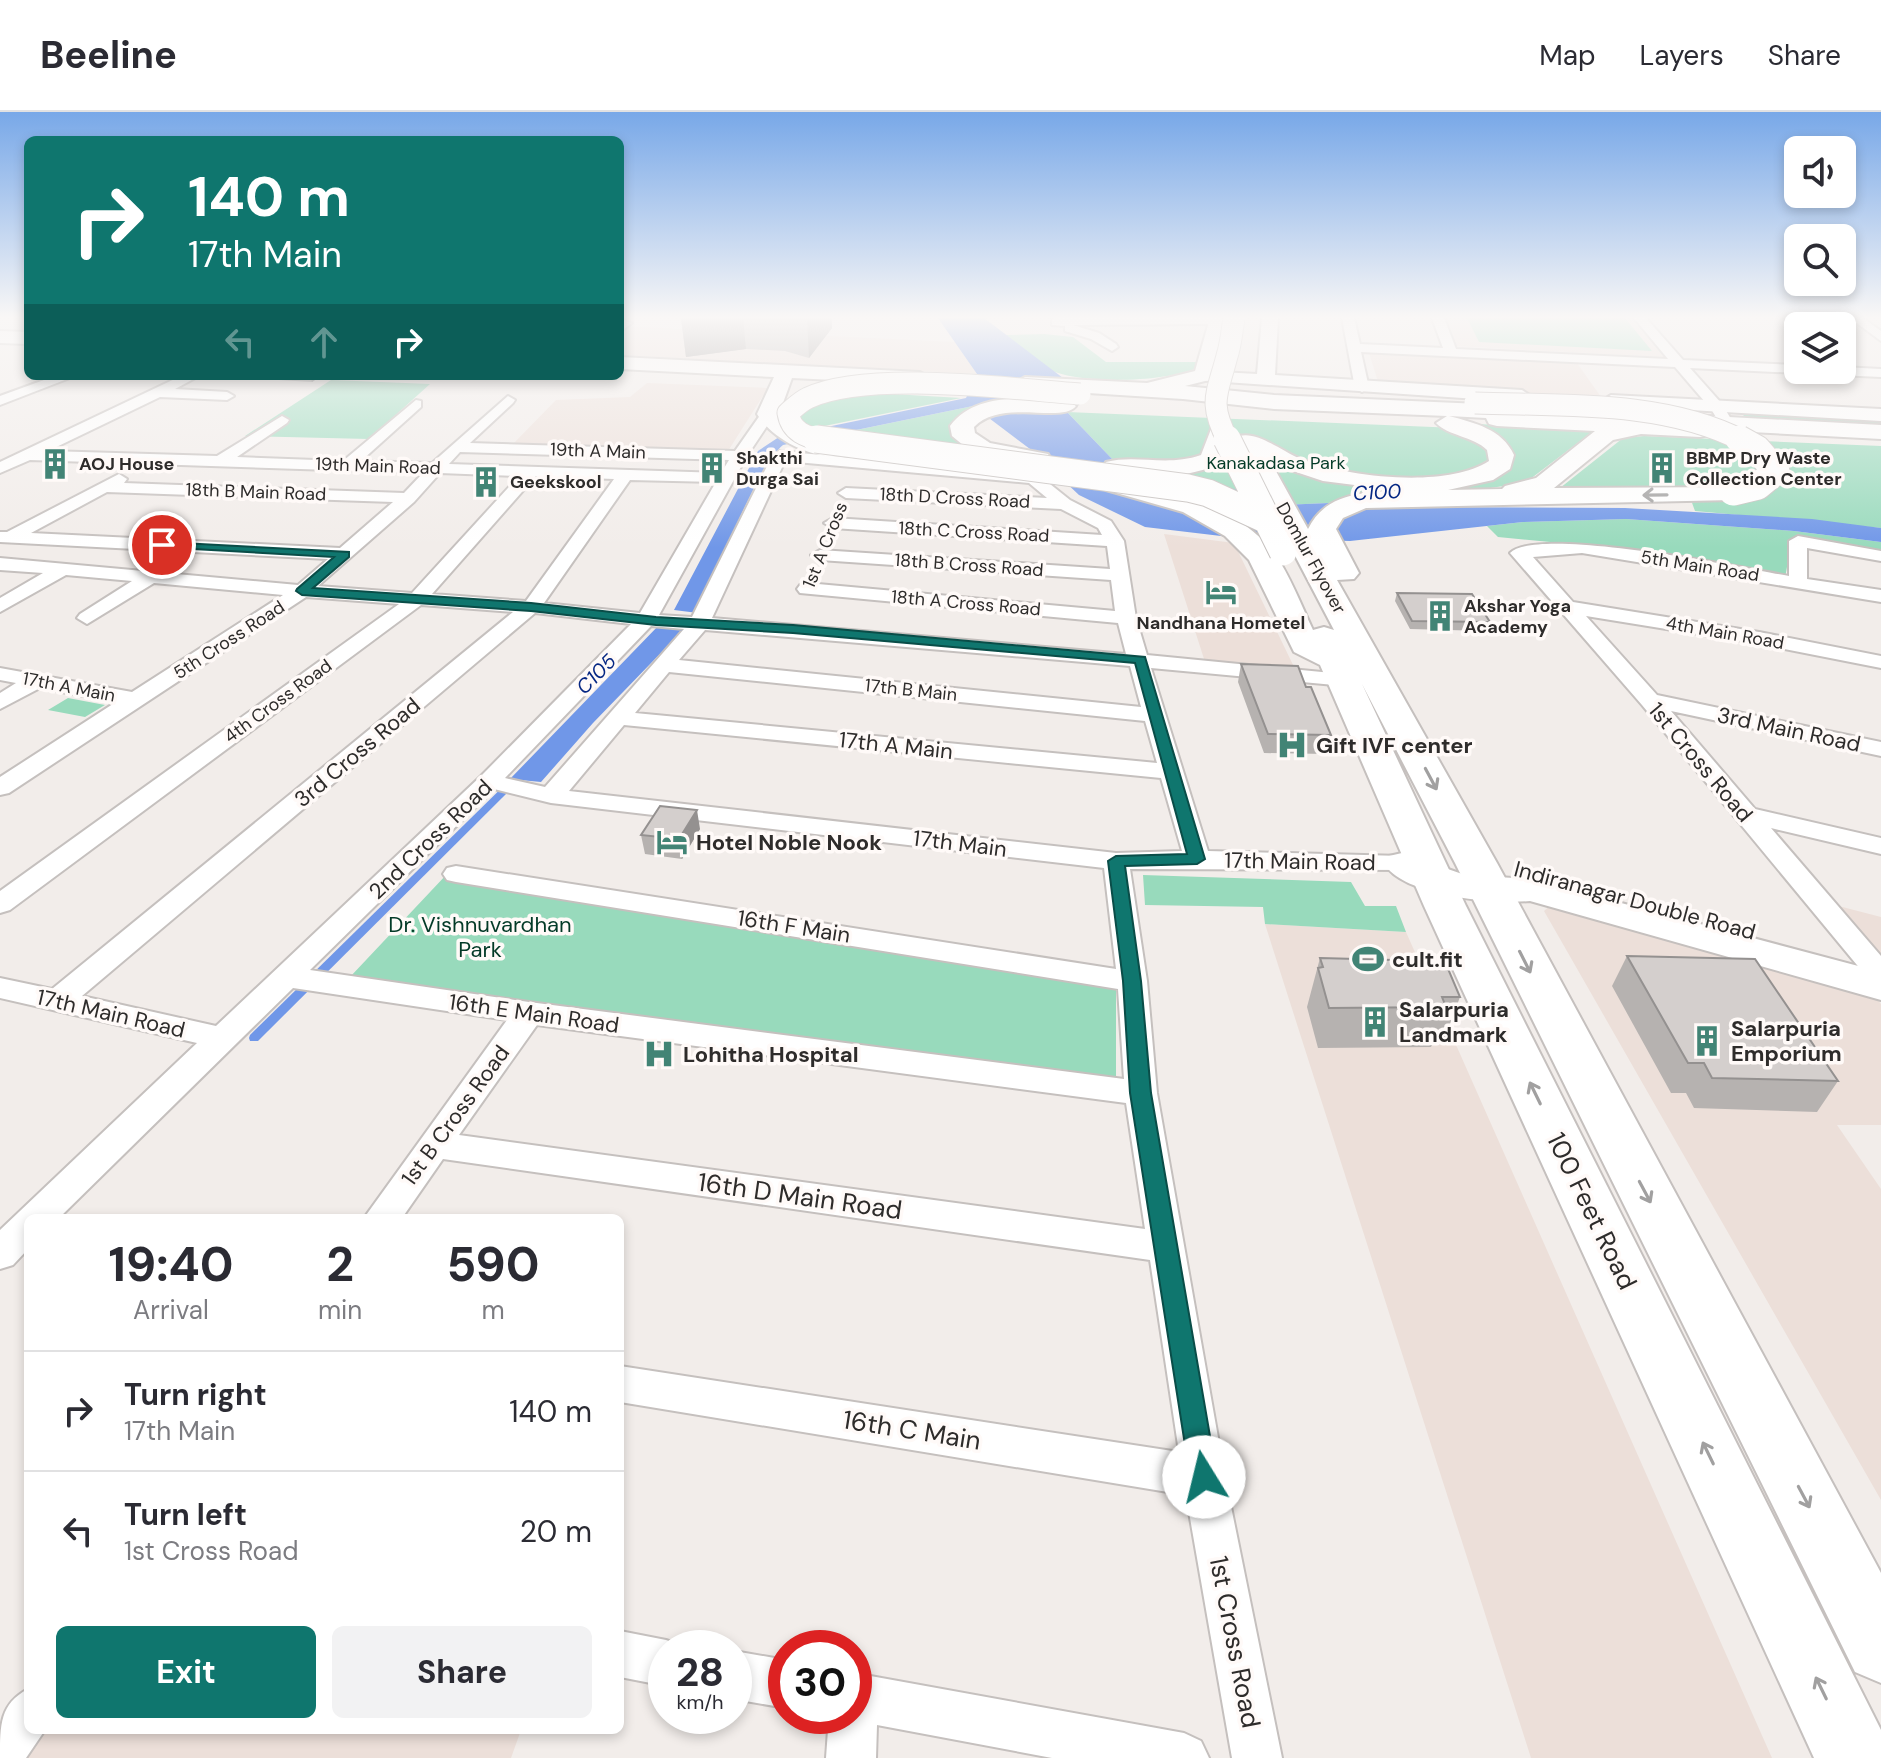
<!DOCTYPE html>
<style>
body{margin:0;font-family:"DM Sans",sans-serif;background:#f2f2f3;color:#2b2b33;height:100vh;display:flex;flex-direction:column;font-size:30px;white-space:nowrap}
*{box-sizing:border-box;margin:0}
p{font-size:26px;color:#7c7c81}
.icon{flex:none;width:44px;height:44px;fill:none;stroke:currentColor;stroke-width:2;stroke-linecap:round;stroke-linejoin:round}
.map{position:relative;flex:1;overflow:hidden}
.panel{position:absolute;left:24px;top:1102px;width:600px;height:520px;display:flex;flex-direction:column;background:#fff;border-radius:12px;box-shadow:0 4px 12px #0003}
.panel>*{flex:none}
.top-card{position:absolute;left:24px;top:24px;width:600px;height:244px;border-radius:12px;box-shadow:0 4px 12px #0003;background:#0f766e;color:#fff;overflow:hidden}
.buttons{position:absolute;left:1784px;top:24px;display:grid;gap:16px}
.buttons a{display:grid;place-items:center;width:72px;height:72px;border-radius:12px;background:#fff;box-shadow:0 4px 12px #0003;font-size:40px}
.speed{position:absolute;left:648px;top:1518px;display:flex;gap:16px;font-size:40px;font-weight:700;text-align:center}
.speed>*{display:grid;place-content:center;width:104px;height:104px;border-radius:50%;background:#fff;box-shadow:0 4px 12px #0003;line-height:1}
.speed small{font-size:20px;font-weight:400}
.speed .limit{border:12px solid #d22;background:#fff;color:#111}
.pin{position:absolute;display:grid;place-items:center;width:68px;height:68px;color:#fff;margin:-34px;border:4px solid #fff;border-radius:50%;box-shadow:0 2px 8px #0007}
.me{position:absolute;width:88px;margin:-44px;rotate:351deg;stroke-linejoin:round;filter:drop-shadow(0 0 6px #0008)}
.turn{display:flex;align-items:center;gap:28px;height:168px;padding:0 32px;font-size:36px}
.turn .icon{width:104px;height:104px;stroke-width:2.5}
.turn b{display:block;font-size:56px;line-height:68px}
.lanes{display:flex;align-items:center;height:76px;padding:0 32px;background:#0003;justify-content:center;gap:40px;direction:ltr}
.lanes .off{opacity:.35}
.eta{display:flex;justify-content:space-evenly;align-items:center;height:136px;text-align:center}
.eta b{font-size:48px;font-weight:700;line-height:56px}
.button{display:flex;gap:16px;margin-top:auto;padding:16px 32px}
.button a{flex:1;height:92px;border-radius:12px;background:#0f766e;color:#fff;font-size:32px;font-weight:700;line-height:92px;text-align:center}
.button a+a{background:#f2f2f3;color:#2b2b33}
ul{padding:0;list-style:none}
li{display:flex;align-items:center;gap:24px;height:120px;padding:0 32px;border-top:2px solid #e1e1e2}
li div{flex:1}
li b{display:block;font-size:30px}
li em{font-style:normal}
header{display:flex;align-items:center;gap:48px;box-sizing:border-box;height:112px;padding:0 40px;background:#fff;border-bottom:2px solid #e1e1e2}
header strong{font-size:38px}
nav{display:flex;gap:44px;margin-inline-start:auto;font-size:28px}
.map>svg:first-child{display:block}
</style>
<header>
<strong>Beeline</strong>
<nav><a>Map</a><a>Layers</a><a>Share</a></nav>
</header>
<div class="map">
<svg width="1881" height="1646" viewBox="0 0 1881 1646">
<rect width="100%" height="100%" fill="#f2edea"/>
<path fill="#ecdfd9" d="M1442 206H1631L1664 245 1454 234Z
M620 214 955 230 977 262 620 243Z
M1369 241 1577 251 1601 285 1379 273Z
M647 271 768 276 728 339 514 331 556 288 630 285Z
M1164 422 1234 431 1295 557 1205 550Z
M1827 791 1881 805V841L1867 837Z
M1552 792 1867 876 1881 892V1013H1837L1881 1077V1388L1544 799Z
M1265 812 1406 820 1772 1646H1531Z
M37 1618H521L511 1646H18Z"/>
<path fill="#98dabc" d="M1467 206H1625L1652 239 1479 230Z
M1044 222 1073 225 1106 250H1198L1197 256C1166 270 1087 272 1055 260 1038 254 1020 234 1006 223Z
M331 268 430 272 369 327 245 324Z
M807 277 961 286 800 319 790 293Z
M973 294 978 297 966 299 950 313 952 324 973 339 837 322Z
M1067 300 1457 316 1480 326 1491 344 1514 346 1506 333 1465 311 1592 320 1525 371 1476 378 1354 382 1329 391 1261 394 1155 365 1114 349Z
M1740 300 1881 307V315L1748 308Z
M1644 324 1881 334V416L1695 399 1691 388 1560 376 1623 326Z
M1626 407 1794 419 1881 430V442L1792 427 1785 466 1582 433 1498 425 1487 414 1523 410Z
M68 586 105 593 85 605 48 598Z
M447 762 1116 874V969L350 865Z
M1143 763 1351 770 1365 794H1396L1406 820 1265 812 1263 795 1145 793Z"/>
<path fill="#7097e8" d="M938 206H984L1063 266 1067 300 1114 349 1155 365 1235 377 1261 394 1329 391 1375 395 1625 396 1812 407 1881 416V430L1794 419 1626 407 1523 410 1350 429 1238 426 1145 415 1079 383 1030 337 973 294 783 333C758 353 714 466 698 501L674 498 758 339 779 325 966 286 977 262Z
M660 512 685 516 593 611 541 670 510 667Z"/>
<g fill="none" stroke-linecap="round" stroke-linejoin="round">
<path fill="#7097e8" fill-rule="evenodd" d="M525 655 529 658 528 660 258 929H250L249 926 250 923 522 656Z"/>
<defs>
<path id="street" d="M1056 206H1223L1225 208 1219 212 1073 213 1099 221 1116 232 1118 235 1112 239 1091 227 1065 219V214L1052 213V207Z
M1342 206H1354L1360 232 1443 236 1432 206H1444L1456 237 1668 247 1634 206H1646L1683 248 1798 253V258H1804L1798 261 1690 256 1722 292 1734 312 1727 316 1722 315 1711 297 1675 255 1361 240 1369 276 1362 280 1355 276Z
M1850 206H1863L1881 219V229Z
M622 208 632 211 620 220V210Z
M1842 255 1881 257V265L1816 262 1809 258H1842Z
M55 264H75L0 293V284Z
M181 264H199L175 277 227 280 234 284 227 288 160 285 48 339 217 344 282 304 289 308 287 311 237 345 343 349 416 288 421 289V295L361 349 432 351 508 284 515 288 513 291 470 331 735 339 763 299 768 298 775 302 747 344 659 503 692 505 772 344 780 339 1040 364 1070 388 1111 409 1124 429 1136 506 1147 543 1353 563 1356 568 1345 574 1151 556 1208 739 1402 744 1411 746 1415 752 1411 758 1130 757 1147 869 1157 981 1225 1365 1282 1646H1232L1186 1383 620 1290V1254L1179 1340 1150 1148 443 1047 402 1106H364L507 908 293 876 59 1106H28V1137L13 1153 0 1157V1118L197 931 0 886V866L52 877 513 500 421 493 10 798 0 801V779L399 492 306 485 9 681 0 683V665L116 590 40 576 0 597V581L16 571 0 568V556L132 580 283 483 154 471 87 512 77 506 80 502 132 469 66 463 0 500V486L43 461 0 458V446L298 473 328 447 0 430V420H7L119 362 127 367 124 371 404 381 423 361 30 348 0 361V350ZM460 340 729 348 721 361 449 352ZM785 349 1029 371 1047 386 846 376 838 381 846 386 1061 397 1098 416 1102 423 833 406 824 411 833 416 1107 434 1110 457 820 438 811 443 820 448 1111 468 1115 499 807 471 800 473 797 477 800 481 1118 511 1126 542 712 506ZM440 361 519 364 412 481 318 474 414 390ZM536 364 614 367 526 489 432 482ZM630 368 716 370 640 501 544 491ZM107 380 393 390 340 436 31 421ZM535 501 631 512 481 664 216 914 82 884ZM651 514 684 517 545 675 505 666ZM705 518 1130 554 1141 595 679 548ZM669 560 1145 609 1157 651 635 601ZM624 613 1161 666 1182 739 1116 741 569 679ZM494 677 551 691 1104 756 1116 857 456 754 447 756 443 762 447 768 456 770 1118 877 1124 967 529 890 310 858ZM537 913 1126 991 1145 1117 459 1023Z
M1798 424 1881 439V449L1807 436V467L1881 478V490L1582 441 1533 445 1573 490 1759 520 1881 544V556L1759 532 1586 504 1657 583 1881 630V644L1671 599 1755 697 1881 726V742L1771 716 1881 844V873L1871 870 1642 593 1510 441C1537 413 1744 456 1789 464V429Z
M620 1519 666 1528 683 1534 666 1536V1574L620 1565Z
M734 1539 786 1548V1596L734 1587Z
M854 1561 1184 1621 1201 1629 1209 1646H1052L877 1613 876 1646H826L829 1604H854Z
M28 1577V1618H45L26 1646H0C0 1612 0 1592 28 1577Z"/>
<path id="secondary" d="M1262 206H1278L1275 263 1522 278 1531 284 1522 290 1196 268 1193 264 1202 259 1257 262Z
M1611 283 1881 297V309L1604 293 1601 289Z
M1402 741 1465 763 1531 767 1881 860V888L1530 789C1494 792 1406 785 1384 752L1389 744Z"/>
<path id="primary" d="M1210 206H1228L1216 258 1209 268 1185 274 1274 283 1527 294 1535 296 1537 302 1661 309 1664 304 1672 302 1881 313V327L1712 318 1708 323 1700 325 1641 322 1613 328 1554 376 1742 375 1746 380 1742 385 1733 388 1366 396 1343 406 1336 417 1359 461 1354 467 1337 468 1497 751 1881 1461V1571L1855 1560 1455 751 1362 572 1466 794 1881 1618V1646H1814L1424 794 1320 553 1294 540 1249 448 1225 424 1183 400 1106 378 1102 373 1106 368 1115 365C1172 379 1236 392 1274 441 1290 463 1301 493 1313 518L1324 515 1334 518 1235 329 1239 324C1259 319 1282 340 1301 347 1348 365 1445 377 1489 349L1487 338C1473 324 1448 324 1436 311L1447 304 1274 297 1183 287 1025 277 1014 271 1025 265 1147 271 1195 259ZM1449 304 1486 306 1489 312 1497 314 1595 319 1536 366 1505 374 1502 377 1448 378 1493 368 1510 357 1514 343C1502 317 1475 311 1449 304ZM1272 352 1323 369 1402 379C1366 380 1326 380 1308 417Z
M0 219 28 220V232L0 231Z
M620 245 920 260 931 266 920 272 792 266 779 302 798 318 849 333 852 338 849 343C818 351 772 328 757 302L774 265 620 257Z
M1025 286 1065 287 1076 294C1062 312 1002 286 974 315L975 321 990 331 1048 342 1051 347 1048 352 1039 354 974 342 952 324 950 314C968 290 997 287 1025 286Z
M1221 310 1229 312 1233 317 1221 352C1184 366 1144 370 1106 360L1103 355 1106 350C1137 342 1166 355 1201 343L1213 312Z"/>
</defs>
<use href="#street" stroke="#c5c0be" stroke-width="4"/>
<use href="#secondary" stroke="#c5c0be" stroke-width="4"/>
<use href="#primary" stroke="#c5c0be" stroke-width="4"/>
<use href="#street" fill="#fff" fill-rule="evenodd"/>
<use href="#secondary" fill="#fff" fill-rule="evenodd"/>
<use href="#primary" fill="#fff" fill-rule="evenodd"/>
<defs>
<path id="primary-bridge-far1" d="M1475 291C1562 294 1664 288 1743 329
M824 329C806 325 791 320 788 301 794 296 801 289 808 286 868 258 1012 277 1080 282
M1228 329C1208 290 1217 283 1227 244 1231 232 1232 218 1234 206"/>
<path id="primary-bridge" d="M816 327 1188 376 1208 381 1267 408
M1227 327 1283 440
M1733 380 1758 374 1776 359 1757 337 1739 327"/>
</defs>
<use href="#primary-bridge-far1" stroke="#c5c0be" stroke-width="23" stroke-linecap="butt"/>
<use href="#primary-bridge" stroke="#c5c0be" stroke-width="29" stroke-linecap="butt"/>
<use href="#primary-bridge-far1" stroke="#fff" stroke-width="21"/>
<use href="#primary-bridge" stroke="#fff" stroke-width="27"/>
</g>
<path fill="#b6b2b0" d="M681 206H832V216L809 246 785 239 746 237 686 245Z
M232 264H374L368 268 318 266 312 270 232 265Z
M1397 481 1490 510 1487 519 1410 517 1395 489Z
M1241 552 1306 575 1331 623 1326 642 1264 641 1238 570Z
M700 717 682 747 645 742 641 723Z
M1627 844 1838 969 1817 1000 1694 996 1686 981H1671L1612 874Z
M1320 846 1432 852 1460 885 1445 925H1435L1431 935 1318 936 1307 895Z"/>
<path fill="#949190" d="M681 206H743L746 237 686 245Z
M807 206H832V216L809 246Z
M310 264H317L318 266 312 270Z
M697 698 700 717 682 747 679 727Z"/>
<path fill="#d4cfcd" stroke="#949190" stroke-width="2" d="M1397 481 1472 482 1490 510 1412 509Z
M1241 552 1298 554 1306 575H1311L1331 623 1268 622Z
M660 694 697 698 679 727 641 723Z
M1627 844 1755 847 1838 969 1712 966 1704 951H1688Z
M1320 846 1431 849 1432 852H1446L1460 885H1442L1446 895 1329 896 1318 856 1323 855Z"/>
<defs><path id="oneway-shaft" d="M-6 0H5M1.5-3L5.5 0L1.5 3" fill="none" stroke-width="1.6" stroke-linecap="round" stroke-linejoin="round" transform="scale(2)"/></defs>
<g stroke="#a1a0a0">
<use href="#oneway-shaft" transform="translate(1655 383) rotate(179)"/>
<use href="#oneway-shaft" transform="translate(1431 667) rotate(62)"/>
<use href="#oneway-shaft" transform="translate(1525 850) rotate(63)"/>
<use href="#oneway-shaft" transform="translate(1535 981) rotate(-116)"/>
<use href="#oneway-shaft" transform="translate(1645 1080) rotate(62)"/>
<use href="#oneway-shaft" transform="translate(1708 1341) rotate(-116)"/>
<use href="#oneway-shaft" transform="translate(1804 1385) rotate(62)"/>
<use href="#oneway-shaft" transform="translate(1821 1576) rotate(-116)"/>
</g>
<linearGradient id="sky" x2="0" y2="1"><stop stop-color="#78a8e8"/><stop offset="0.47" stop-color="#f9f7f6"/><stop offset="1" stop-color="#f9f7f6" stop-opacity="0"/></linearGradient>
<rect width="1881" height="436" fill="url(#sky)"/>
<path fill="#0f766e" stroke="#0a4d48" stroke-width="2" d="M162 430 349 440V445L313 476 531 491 656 505 793 513 1145 545 1205 747 1197 752 1125 754 1141 869 1151 981 1217 1365 1213 1375 1204 1379 1194 1375 1190 1365 1130 981 1123 869 1108 749 1116 744 1187 742 1135 551 793 521 656 513 531 499 302 483 296 479 297 477 334 445 158 435V431Z"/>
<defs>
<symbol id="building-bare" viewBox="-9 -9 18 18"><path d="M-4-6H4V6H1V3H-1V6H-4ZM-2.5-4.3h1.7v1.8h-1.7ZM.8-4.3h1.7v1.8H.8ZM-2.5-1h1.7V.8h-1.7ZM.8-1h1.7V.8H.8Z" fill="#428475" stroke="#fffaf8" stroke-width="2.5" paint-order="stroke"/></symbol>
<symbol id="hotel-bare" viewBox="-9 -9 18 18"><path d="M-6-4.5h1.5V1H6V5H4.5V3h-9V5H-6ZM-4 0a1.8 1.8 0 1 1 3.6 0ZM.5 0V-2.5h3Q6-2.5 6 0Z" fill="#428475" stroke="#fffaf8" stroke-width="2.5" paint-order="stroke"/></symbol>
<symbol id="hospital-bare" viewBox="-9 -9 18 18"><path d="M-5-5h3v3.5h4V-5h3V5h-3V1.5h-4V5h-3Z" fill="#428475" stroke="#fffaf8" stroke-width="2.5" paint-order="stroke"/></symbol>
<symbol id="stadium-bare" viewBox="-9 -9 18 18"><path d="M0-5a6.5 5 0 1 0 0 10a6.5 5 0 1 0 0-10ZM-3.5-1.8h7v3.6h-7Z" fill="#428475" stroke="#fffaf8" stroke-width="2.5" paint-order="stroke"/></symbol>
</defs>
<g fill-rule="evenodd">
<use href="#building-bare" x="33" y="330" width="44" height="44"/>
<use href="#building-bare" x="690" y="334" width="44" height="44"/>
<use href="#building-bare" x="1640" y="334" width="44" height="44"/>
<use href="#building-bare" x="464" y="348" width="44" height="44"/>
<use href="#hotel-bare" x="1199" y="458" width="44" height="44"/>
<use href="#building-bare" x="1418" y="482" width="44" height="44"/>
<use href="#hospital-bare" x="1270" y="611" width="44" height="44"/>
<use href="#hotel-bare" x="650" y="708" width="44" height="44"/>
<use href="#stadium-bare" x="1346" y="825" width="44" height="44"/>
<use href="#building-bare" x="1353" y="888" width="44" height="44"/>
<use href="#building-bare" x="1685" y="907" width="44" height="44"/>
<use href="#hospital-bare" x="637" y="920" width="44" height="44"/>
</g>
<g text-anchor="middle" stroke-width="7" stroke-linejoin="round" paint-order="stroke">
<g font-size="18" fill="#2e2c2b" stroke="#fffaf8">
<text transform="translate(598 339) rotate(2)" y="6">19th A Main</text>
<text transform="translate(378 354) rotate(2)" y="6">19th Main Road</text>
<text transform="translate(256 380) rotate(2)" y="6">18th B Main Road</text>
<text transform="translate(955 386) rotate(3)" y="6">18th D Cross Road</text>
<text transform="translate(974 420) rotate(3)" y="6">18th C Cross Road</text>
<text transform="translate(825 433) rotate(-68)" y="6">1st A Cross</text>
<text transform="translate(1311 446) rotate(61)" y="6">Domlur Flyover</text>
<text transform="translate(969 453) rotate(4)" y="6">18th B Cross Road</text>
<text transform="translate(1700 454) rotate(9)" y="6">5th Main Road</text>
<text transform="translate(966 491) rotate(5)" y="6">18th A Cross Road</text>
<text transform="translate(1725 521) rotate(10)" y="6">4th Main Road</text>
<text transform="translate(229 528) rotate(-33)" y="6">5th Cross Road</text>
<text transform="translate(69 575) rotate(11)" y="6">17th A Main</text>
<text transform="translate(911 578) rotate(6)" y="6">17th B Main</text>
<text transform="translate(278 589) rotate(-36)" y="6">4th Cross Road</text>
</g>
<g font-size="18" font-weight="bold" fill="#2e2c2b" stroke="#fffaf8" text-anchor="start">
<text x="736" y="352">Shakthi<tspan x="736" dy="21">Durga Sai</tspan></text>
<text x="1686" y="352">BBMP Dry Waste<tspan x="1686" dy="21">Collection Center</tspan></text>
<text x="79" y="358">AOJ House</text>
<text x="510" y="376">Geekskool</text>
<text x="1464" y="500">Akshar Yoga<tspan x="1464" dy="21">Academy</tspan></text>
<text x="1221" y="517" text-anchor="middle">Nandhana Hometel</text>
</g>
<g font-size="18" fill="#033a27" stroke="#fffaf8">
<text x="1276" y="357">Kanakadasa Park</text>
</g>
<g font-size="20" font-style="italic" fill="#062783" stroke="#fffaf8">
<text transform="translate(1377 380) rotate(-3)" y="7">C100</text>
<text transform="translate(596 562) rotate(-45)" y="7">C105</text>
</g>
<g font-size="22" fill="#2e2c2b" stroke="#fffaf8">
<text transform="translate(1789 617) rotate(12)" y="8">3rd Main Road</text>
<text transform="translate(896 633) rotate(6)" y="8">17th A Main</text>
<text transform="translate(357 640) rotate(-40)" y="8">3rd Cross Road</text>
<text transform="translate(1701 650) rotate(50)" y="8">1st Cross Road</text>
<text transform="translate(430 727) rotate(-44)" y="8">2nd Cross Road</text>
<text transform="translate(960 731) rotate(7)" y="8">17th Main</text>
<text transform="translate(1300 749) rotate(1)" y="8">17th Main Road</text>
<text transform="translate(1635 788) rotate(15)" y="8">Indiranagar Double Road</text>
<text transform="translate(794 814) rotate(9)" y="8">16th F Main</text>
<text transform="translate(111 901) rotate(13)" y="8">17th Main Road</text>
<text transform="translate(534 901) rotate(8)" y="8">16th E Main Road</text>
<text transform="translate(455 1003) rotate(-54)" y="8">1st B Cross Road</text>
</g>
<g font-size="22" font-weight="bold" fill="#2e2c2b" stroke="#fffaf8" text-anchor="start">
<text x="1316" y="641">Gift IVF center</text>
<text x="696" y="738">Hotel Noble Nook</text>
<text x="1392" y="855">cult.fit</text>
<text x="1399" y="905">Salarpuria<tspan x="1399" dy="25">Landmark</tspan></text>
<text x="1731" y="924">Salarpuria<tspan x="1731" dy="25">Emporium</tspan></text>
<text x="683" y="950">Lohitha Hospital</text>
</g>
<g font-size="22" fill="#033a27" stroke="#fffaf8">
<text x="480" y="820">Dr. Vishnuvardhan<tspan x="480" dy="25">Park</tspan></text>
</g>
<g font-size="26" fill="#2e2c2b" stroke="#fffaf8">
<text transform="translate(800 1084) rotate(8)" y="9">16th D Main Road</text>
<text transform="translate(1592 1099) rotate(64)" y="9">100 Feet Road</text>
<text transform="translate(912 1318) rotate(9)" y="9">16th C Main</text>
<text transform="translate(1235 1530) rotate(79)" y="9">1st Cross Road</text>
</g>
</g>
</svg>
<div class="buttons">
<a><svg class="icon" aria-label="sound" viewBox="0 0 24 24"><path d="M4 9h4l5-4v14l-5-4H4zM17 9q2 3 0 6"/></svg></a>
<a><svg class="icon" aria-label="search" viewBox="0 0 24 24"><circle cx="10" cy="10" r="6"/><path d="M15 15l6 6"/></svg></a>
<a><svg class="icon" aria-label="layers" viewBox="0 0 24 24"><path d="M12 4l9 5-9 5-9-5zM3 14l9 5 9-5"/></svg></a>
</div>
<div class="speed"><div>28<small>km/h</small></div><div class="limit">30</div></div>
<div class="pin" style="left:162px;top:433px;background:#d93025"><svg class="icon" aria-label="arrive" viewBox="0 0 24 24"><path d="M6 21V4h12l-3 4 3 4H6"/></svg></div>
<svg class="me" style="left:1204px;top:1365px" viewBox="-20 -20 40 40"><circle r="19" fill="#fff"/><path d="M0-13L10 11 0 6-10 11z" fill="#0f766e"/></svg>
<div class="top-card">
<div class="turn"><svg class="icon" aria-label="right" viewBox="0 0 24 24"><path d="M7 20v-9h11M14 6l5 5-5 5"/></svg><div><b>140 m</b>17th Main</div></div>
<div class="lanes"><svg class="icon off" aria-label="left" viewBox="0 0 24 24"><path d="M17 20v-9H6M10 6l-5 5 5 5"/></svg><svg class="icon off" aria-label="ahead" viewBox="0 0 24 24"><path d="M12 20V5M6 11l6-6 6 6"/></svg><svg class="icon" aria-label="right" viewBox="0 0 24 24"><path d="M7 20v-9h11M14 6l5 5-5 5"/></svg></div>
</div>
<section class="panel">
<div class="eta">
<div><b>19:40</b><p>Arrival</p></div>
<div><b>2</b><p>min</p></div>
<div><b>590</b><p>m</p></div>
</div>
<ul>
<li><svg class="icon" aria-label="right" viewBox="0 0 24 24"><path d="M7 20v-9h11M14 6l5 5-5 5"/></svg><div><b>Turn right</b><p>17th Main</p></div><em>140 m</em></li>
<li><svg class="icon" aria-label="left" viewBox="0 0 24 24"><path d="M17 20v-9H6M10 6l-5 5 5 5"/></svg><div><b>Turn left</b><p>1st Cross Road</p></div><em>20 m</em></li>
</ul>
<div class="button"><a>Exit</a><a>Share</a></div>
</section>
</div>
